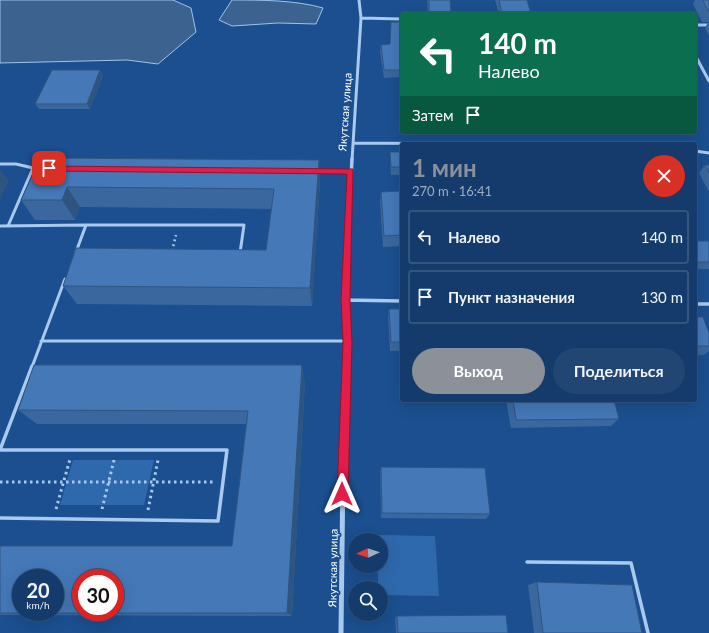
<!DOCTYPE html>
<html lang="ru">
<meta charset="utf-8">
<style>
body{margin:0;font-family:Lato,sans-serif;background:#214673;color:#f1f3f6;height:100vh;display:flex;flex-direction:column;font-size:15px;white-space:nowrap}
*{box-sizing:border-box;margin:0}
p{font-size:13px;color:#9dadc1}
.icon{flex:none;width:22px;height:22px;fill:none;stroke:currentColor;stroke-width:2;stroke-linecap:round;stroke-linejoin:round}
.map{position:relative;flex:1;overflow:hidden}
.panel{position:absolute;left:400px;top:142px;width:297px;height:260px;display:flex;flex-direction:column;background:#143b6b;border-radius:4px;box-shadow:0 4px 16px #0002,0 0 0 1px #33557e}
.panel>*{flex:none}
.top-card{position:absolute;left:400px;top:12px;width:297px;height:122px;border-radius:4px;box-shadow:0 4px 16px #0002,0 0 0 1px #33557e;background:#0b6e4f;color:#fff;overflow:hidden}
.needle{width:26px;rotate:266deg}
.buttons{position:absolute;left:348px;top:533px;display:grid;gap:8px}
.buttons a{display:grid;place-items:center;width:40px;height:40px;border-radius:50%;background:#143b6b;box-shadow:0 4px 16px #0002,0 0 0 1px #33557e;font-size:20px}
.speed{position:absolute;left:12px;top:569px;display:flex;gap:8px;font-size:20px;font-weight:700;text-align:center}
.speed>*{display:grid;place-content:center;width:52px;height:52px;border-radius:50%;background:#143b6b;box-shadow:0 4px 16px #0002,0 0 0 1px #33557e;line-height:1}
.speed small{font-size:10px;font-weight:400}
.speed .limit{border:6px solid #d22;background:#fff;color:#111}
.pin{position:absolute;display:grid;place-items:center;width:34px;height:34px;color:#fff;margin:-17px;border-radius:8px;box-shadow:0 2px 6px #0006}
.me{position:absolute;width:44px;margin:-22px;rotate:0deg;stroke-linejoin:round;filter:drop-shadow(0 0 3px #0008)}
.turn{display:flex;align-items:center;gap:14px;height:84px;padding:0 12px;font-size:18px}
.turn .icon{width:52px;height:52px;stroke-width:2.5}
.turn b{display:block;font-size:28px;line-height:34px}
.then{display:flex;align-items:center;height:38px;padding:0 12px;background:#0003;gap:8px;font-size:15px}
.round{display:grid;place-items:center;flex:none;width:42px;height:42px;border-radius:21px;background:#214673}
.summary{display:flex;align-items:center;justify-content:space-between;height:68px;padding:0 12px}
h1{font-size:24px;font-weight:700;line-height:30px;color:#8c9099}
.action{display:flex;gap:8px;margin-top:auto;padding:8px 12px}
.action a{flex:1;height:46px;border-radius:24px;background:#8c9099;color:#fff;font-size:16px;font-weight:700;line-height:46px;text-align:center}
.action a+a{background:#214673;color:#f1f3f6}
ul{padding:0;list-style:none}
li{display:flex;align-items:center;gap:12px;height:54px;margin:0 8px 6px;padding:0 4px;border:2px solid #33557e;border-radius:4px}
li div{flex:1}
li b{display:block;font-size:15px}
li em{font-style:normal}
.map>svg:first-child{display:block}
</style>
<div class="map">
<svg width="709" height="633" viewBox="0 0 709 633">
<rect width="100%" height="100%" fill="#1b4f8f"/>
<path fill="#2e69ad" d="M73 460H154L144 505H60Z
M377 535 435 536 439 596 381 595V588H378V566H381V540H377Z"/>
<path fill="#3c6290" stroke="#9cc4f0" d="M0 0H173L191 8 196 32 158 64 127 60 0 63Z
M232 0C261 0 295 0 323 8L316 24 278 23 232 26 219 20Z"/>
<g fill="none" stroke-linecap="round" stroke-linejoin="round">
<path stroke="#a9c9ee" stroke-width="2.5" stroke-dasharray="2 3" stroke-linecap="butt" d="M172 251 176 235"/>
<path stroke="#a9c9ee" stroke-width="3" stroke-dasharray="2.5 3.5" stroke-linecap="butt" d="M0 482H213
M56 509 70 459
M102 509 114 460
M148 510 158 460"/>
<path stroke="#a9c9ee" stroke-width="3" d="M0 164H16L33 168 8 226
M317 171H351
M86 225H244L240 253
M0 226 86 225 76 252
M41 341H347
M32 367 65 279"/>
<path stroke="#a9c9ee" stroke-width="3.5" d="M0 450H227L218 521 0 518
M0 450 32 366
M527 562 631 563 648 633"/>
<path stroke="#a9c9ee" stroke-width="3" d="M361 18 402 19
M695 25H709
M695 55 709 81
M353 143 493 144
M695 151 709 153
M352 160 361 18 359 0"/>
<path stroke="#a9c9ee" stroke-width="3.5" d="M345 300 402 301
M695 304H709
M346 367 347 341 345 300 352 159"/>
<path stroke="#a9c9ee" stroke-width="5" d="M341 633 343 467 346 366"/>
</g>
<path fill="#3a679d" d="M427 0H450L451 14H428Z
M495 0H527L531 14H499Z
M695 0H709V36L705 28 708 22H702L693 4Z
M402 22V77L384 78 380 52 381 45 390 44Z
M100 70 103 76 90 109H39L35 104Z
M390 152H402V175H391L390 160Z
M40 158 319 160 320 181 312 306 77 304 63 286 266 250 272 209 80 207 75 220H35L21 200Z
M705 165H709V192L699 173Z
M402 191V246L383 247 380 203 381 192Z
M695 241H709V269H695Z
M389 309H402V351H390L388 318Z
M695 317 709 333V351L704 355H695Z
M305 381 292 616 0 615V546H232L246 424H37L18 410Z
M506 400H614L619 419 611 426 511 428Z
M381 467 490 514 486 519 381 518 380 473Z
M537 582 642 633H534L528 585Z
M397 616 508 633H396L395 618Z"/>
<path fill="#305480" d="M100 70 103 76 90 109 87 104Z
M319 160 320 181 312 306 310 288Z
M0 169 9 181 0 199Z
M67 187 80 207 75 220 62 200Z
M302 365 305 381 292 616 287 613Z"/>
<path fill="#4478b7" stroke="#305480" fill-rule="evenodd" d="M429 0H450L451 14H429Z
M499 0H527L531 14H502Z
M703 0H709V11H708Z
M391 22H402V56H401L402 63V70H384L381 45 390 44Z
M52 70H100L87 104H35Z
M390 152H402V167H391Z
M40 158 319 160 310 288 63 286 76 248 266 250 274 189 67 187 62 200H21Z
M705 165H709V173Z
M402 191V235L384 236 381 192Z
M695 241H709V262H695Z
M389 309H402V342H391Z
M695 317H703L709 333V346H695Z
M34 365H302L287 613H0V546H232L248 411 18 410ZM21 578H55V612H21ZM81 578H115V612H81Z
M513 400H614L619 419 516 420Z
M381 467 485 468 490 514 382 513Z
M537 582 632 585 642 633H543Z
M506 615 508 633H398L397 616Z"/>
<path fill="#e11d48" stroke="#92132f" d="M49 166 353 169 350 300 352 342 348 494 346 498 342 500 339 498 337 494 343 342 341 300 347 174 49 171 45 168Z"/>
<g text-anchor="middle" stroke-width="4" stroke-linejoin="round" paint-order="stroke">
<g font-size="11" fill="#fff" stroke="#1b4f8f">
<text transform="translate(345 112) rotate(-86)" y="4">Якутская улица</text>
<text transform="translate(333 568) rotate(-89)" y="4">Якутская улица</text>
</g>
</g>
</svg>
<div class="buttons">
<a><svg class="needle" viewBox="-14 -14 28 28"><path d="M0-13l5 13h-10z" fill="#e53935"/><path d="M0 13l5-13h-10z" fill="#9dadc1"/></svg></a>
<a><svg class="icon" aria-label="search" viewBox="0 0 24 24"><circle cx="10" cy="10" r="6"/><path d="M15 15l6 6"/></svg></a>
</div>
<div class="speed"><div>20<small>km/h</small></div><div class="limit">30</div></div>
<div class="pin" style="left:49px;top:168px;background:#d93025"><svg class="icon" aria-label="arrive" viewBox="0 0 24 24"><path d="M6 21V4h12l-3 4 3 4H6"/></svg></div>
<svg class="me" style="left:342px;top:494px" viewBox="-20 -20 40 40"><path d="M0-17L14 15 0 8-14 15z" fill="#e11d48" stroke="#fff" stroke-width="4"/></svg>
<div class="top-card">
<div class="turn"><svg class="icon" aria-label="left" viewBox="0 0 24 24"><path d="M17 20v-9H6M10 6l-5 5 5 5"/></svg><div><b>140 m</b>Налево</div></div>
<div class="then">Затем<svg class="icon" aria-label="arrive" viewBox="0 0 24 24"><path d="M6 21V4h12l-3 4 3 4H6"/></svg></div>
</div>
<section class="panel">
<div class="summary"><div><h1>1 мин</h1><p>270 m · 16:41</p></div><a class="round" style="background:#d93025;color:#fff"><svg class="icon" aria-label="close" viewBox="0 0 24 24"><path d="M6 6l12 12M18 6L6 18"/></svg></a></div>
<ul>
<li><svg class="icon" aria-label="left" viewBox="0 0 24 24"><path d="M17 20v-9H6M10 6l-5 5 5 5"/></svg><div><b>Налево</b></div><em>140 m</em></li>
<li><svg class="icon" aria-label="arrive" viewBox="0 0 24 24"><path d="M6 21V4h12l-3 4 3 4H6"/></svg><div><b>Пункт назначения</b></div><em>130 m</em></li>
</ul>
<div class="action"><a>Выход</a><a>Поделиться</a></div>
</section>
</div>
